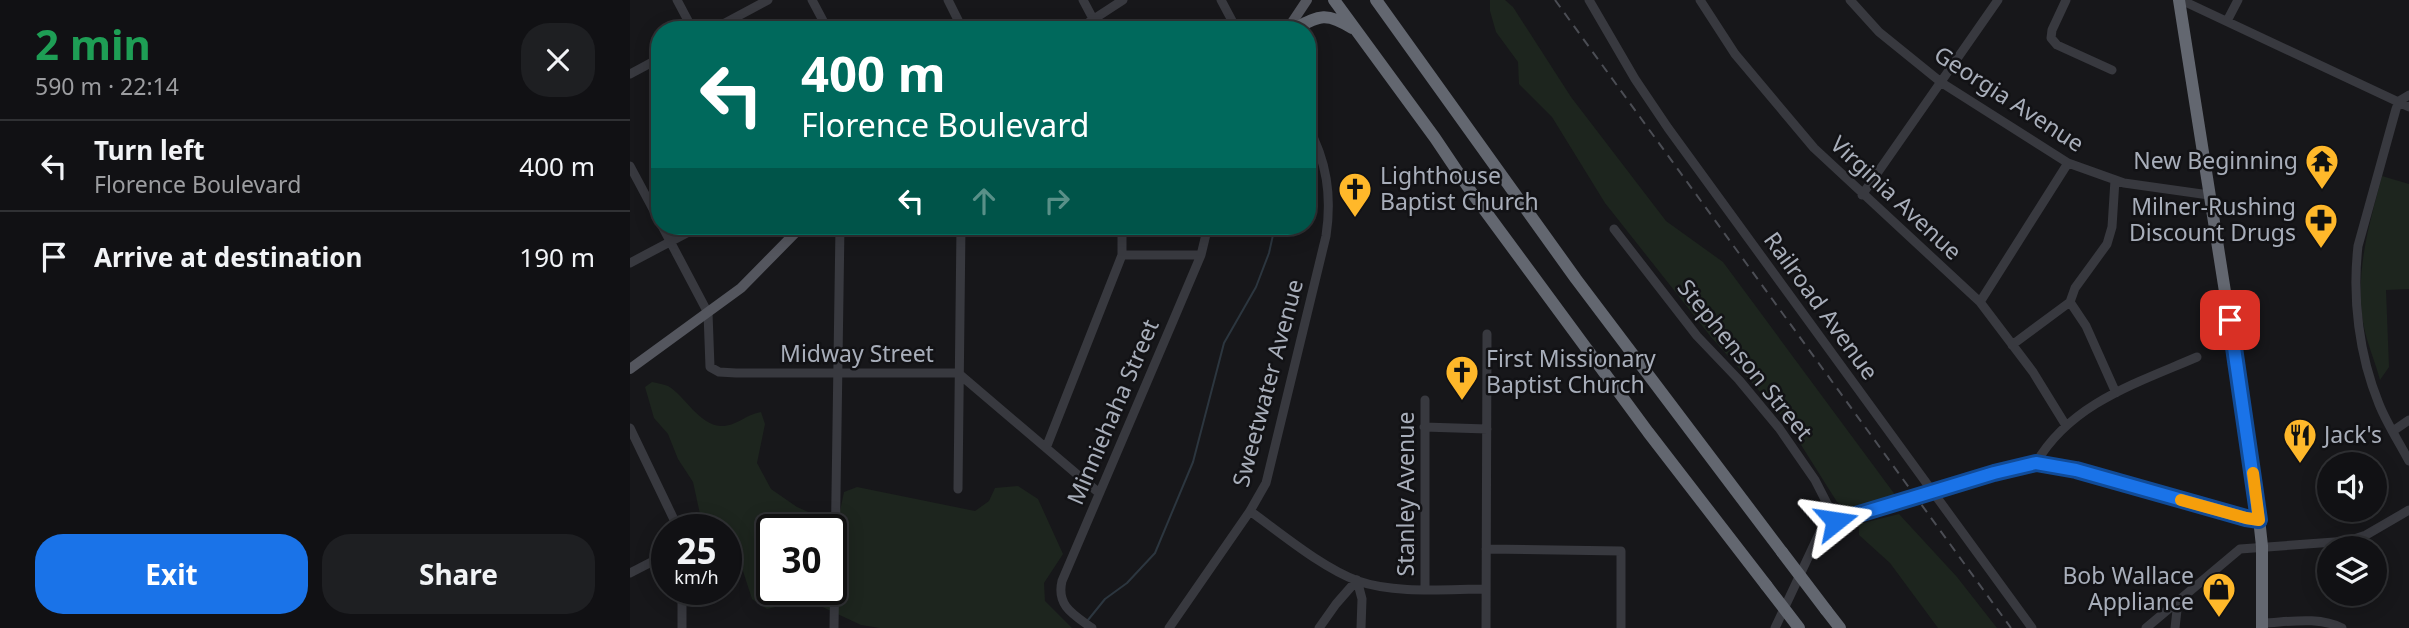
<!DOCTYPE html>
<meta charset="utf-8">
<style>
body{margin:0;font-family:"Noto Sans",sans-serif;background:#1e1f22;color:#f1f3f6;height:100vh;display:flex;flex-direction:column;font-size:26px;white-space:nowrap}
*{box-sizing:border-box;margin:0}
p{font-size:23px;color:#9c9da0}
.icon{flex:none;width:38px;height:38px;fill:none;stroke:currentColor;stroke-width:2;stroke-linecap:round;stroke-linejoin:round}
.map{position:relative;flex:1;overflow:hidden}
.panel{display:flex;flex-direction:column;background:#111114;width:630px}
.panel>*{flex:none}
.guide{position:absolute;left:21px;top:21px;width:665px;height:214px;border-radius:28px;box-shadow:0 4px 18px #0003,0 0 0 2px #303134;background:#00695c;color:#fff;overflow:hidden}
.buttons{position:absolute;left:1687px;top:452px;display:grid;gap:14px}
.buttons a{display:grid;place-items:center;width:70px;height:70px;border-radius:50%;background:#111114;box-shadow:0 4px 18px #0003,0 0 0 2px #303134;font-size:35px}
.speed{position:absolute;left:21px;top:514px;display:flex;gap:14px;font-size:35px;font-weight:700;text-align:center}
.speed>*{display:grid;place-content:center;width:91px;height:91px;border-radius:50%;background:#111114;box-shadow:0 4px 18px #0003,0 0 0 2px #303134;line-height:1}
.speed small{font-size:18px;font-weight:400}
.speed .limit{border:4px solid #111;border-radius:10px;background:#fff;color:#111}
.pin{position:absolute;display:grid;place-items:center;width:60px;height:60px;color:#fff;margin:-30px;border-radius:14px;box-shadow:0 4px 10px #0006}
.me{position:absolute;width:77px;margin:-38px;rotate:75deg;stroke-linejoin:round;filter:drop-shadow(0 0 5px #0008)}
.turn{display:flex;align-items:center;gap:24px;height:147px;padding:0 35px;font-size:32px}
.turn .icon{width:91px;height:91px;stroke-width:2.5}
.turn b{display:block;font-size:49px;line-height:60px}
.lanes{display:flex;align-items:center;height:66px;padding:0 35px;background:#0003;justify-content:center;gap:35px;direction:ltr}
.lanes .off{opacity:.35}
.round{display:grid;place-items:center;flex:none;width:74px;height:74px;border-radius:28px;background:#1e1f22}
.head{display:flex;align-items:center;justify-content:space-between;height:119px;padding:0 35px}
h1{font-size:42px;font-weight:700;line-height:52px;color:#1e9e55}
.action{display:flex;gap:14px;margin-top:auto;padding:14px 35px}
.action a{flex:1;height:80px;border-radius:28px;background:#1a73e8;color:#fff;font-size:28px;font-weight:700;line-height:80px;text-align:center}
.action a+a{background:#1e1f22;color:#f1f3f6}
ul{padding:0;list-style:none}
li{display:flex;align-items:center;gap:21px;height:91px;padding:0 35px;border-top:2px solid #303134}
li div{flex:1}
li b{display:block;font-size:26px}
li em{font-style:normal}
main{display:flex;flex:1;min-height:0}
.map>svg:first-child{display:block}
</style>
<main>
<section class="panel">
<div class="head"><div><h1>2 min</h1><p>590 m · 22:14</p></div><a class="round"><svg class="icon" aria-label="close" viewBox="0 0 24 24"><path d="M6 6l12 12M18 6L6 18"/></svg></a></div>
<ul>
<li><svg class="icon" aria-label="left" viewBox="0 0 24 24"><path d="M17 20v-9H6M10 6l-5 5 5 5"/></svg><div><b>Turn left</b><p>Florence Boulevard</p></div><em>400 m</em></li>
<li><svg class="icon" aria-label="arrive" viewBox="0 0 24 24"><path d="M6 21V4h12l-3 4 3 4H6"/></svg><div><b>Arrive at destination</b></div><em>190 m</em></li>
</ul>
<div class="action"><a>Exit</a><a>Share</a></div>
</section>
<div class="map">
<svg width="1779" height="628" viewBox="0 0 1779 628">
<rect width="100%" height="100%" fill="#17171a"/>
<path fill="#1d251e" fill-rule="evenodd" d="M860 0H875L883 7 941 97 1036 221 1093 262 1266 496 1220 509 1207 502 1156 421 1081 337 975 203 922 117 889 84 888 62 866 32 860 11Z
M1752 176 1779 184V289L1756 290 1759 367 1750 380C1745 361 1736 341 1733 322 1725 272 1739 225 1752 176Z
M22 382C27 383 33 384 38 386 55 396 69 425 91 426 108 426 114 415 131 412L135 424 127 463 141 489 167 507 199 521 210 511 214 492 227 487 345 511 359 501 365 488 388 486 408 499 433 554 414 583 415 601 442 628H250L231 625 167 595 154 605 137 609 122 599 112 568 96 550V530L77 529 70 514 63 482 48 459 38 434 24 418 15 387ZM142 530H201V590H142Z
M1269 514 1327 577 1367 628H1308L1260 563 1229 535V524Z"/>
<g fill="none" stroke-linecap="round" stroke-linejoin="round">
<path stroke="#2c363f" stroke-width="2" d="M458 620 475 599 497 583 525 553 563 462 594 343 626 287 639 253 645 226"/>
<path stroke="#38393f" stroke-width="9" d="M47 0 63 30
M182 0 198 30
M318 0 333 30
M453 0 469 30
M591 0 607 30
M959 0 1005 79 1038 128 1402 628
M1070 0 1105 54 1184 148 1350 302 1403 372 1435 424
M1220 0 1249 32 1312 83 1438 163 1494 183 1579 195
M1436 0 1422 30 1421 38 1427 45 1482 70
M1551 0 1779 107
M1597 21 1608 0
M82 30 138 0
M447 30 493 0
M0 74 30 58
M1779 95 1769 101 1766 109 1728 246C1722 298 1729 355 1749 404 1757 424 1769 442 1779 461
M0 166 30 222
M1232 195 1368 0
M32 226 78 313 80 367 89 372 106 373H328L469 493
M984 229 1067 336 1109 380 1149 428 1185 480 1206 521
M492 255H571
M0 263 70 226
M1350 302 1438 163
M1440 302 1456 326 1486 393
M1382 345 1440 302 1445 288 1477 244 1482 227 1485 180
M794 427 857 429
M0 428 49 530
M1763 431 1779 420
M416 448 492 255V226
M1406 463C1441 403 1507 383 1567 357
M328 489 331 226
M620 511C652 534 691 567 728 581 765 594 817 589 856 589
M856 549 991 551V628
M0 573 37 554
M727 580 732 599 731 628
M795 589V400
M1633 623C1658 622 1689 616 1712 628
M52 628V590
M204 628 210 226
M462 628C444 615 426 606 432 581L543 321 571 255 578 226
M539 628 620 511 636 483 696 236C702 196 697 161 677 125
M689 628 706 604 727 580
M856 628 857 334
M1145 628 1190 532 1197 525 1385 467 1406 463 1426 465 1616 518 1629 520
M1516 628 1610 549 1718 541 1736 535 1779 510
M1545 628 1548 601"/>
<path stroke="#54565e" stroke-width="10" d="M657 30 677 0
M0 369 111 288 172 226"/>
<path stroke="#636770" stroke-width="12" d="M704 0 805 138 842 193 1018 432 1136 585
M746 0 946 279 1152 552
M1549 0 1625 482 1632 546V628
M662 30C689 16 695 11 722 28
M1196 610 1210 628"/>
<path stroke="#4b4d54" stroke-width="2" stroke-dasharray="9 7" stroke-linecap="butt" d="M925 0 1381 628"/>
<path stroke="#636770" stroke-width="12" d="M1152 552 1196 610
M1136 585 1169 628"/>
</g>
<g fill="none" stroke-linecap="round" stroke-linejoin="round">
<defs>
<path id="route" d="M1206 521 1364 473 1406 463 1446 470 1616 518 1629 520 1600 320"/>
</defs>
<use href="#route" stroke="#114b97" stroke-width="18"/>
<use href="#route" stroke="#1a73e8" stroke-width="12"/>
<path stroke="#f59e0b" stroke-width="12" d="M1551 500 1616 518 1629 520 1623 473"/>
</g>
<defs>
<symbol id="temple-pin" viewBox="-11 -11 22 30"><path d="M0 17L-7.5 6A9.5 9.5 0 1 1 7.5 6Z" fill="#ffb82a" stroke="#121215"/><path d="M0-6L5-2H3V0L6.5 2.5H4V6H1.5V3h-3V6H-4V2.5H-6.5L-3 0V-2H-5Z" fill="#111"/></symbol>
<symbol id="church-pin" viewBox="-11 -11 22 30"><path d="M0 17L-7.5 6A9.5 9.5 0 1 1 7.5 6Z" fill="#ffb82a" stroke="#121215"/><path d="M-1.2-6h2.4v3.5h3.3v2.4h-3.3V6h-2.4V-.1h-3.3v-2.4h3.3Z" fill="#111"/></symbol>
<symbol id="pharmacy-pin" viewBox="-11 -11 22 30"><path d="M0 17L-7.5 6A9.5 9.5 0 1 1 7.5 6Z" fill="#ffb82a" stroke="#121215"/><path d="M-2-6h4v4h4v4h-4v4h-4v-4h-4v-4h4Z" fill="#111"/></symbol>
<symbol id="restaurant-pin" viewBox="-11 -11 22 30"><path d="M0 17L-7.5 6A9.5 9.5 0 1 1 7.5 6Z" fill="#ffb82a" stroke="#121215"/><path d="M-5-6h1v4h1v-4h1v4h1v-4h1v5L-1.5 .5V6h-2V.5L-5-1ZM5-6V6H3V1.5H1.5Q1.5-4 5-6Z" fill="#111"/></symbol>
<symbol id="shop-pin" viewBox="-11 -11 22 30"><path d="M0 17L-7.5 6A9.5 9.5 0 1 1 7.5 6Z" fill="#ffb82a" stroke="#121215"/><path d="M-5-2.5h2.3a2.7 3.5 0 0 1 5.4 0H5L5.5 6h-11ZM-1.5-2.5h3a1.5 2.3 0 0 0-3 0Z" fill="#111"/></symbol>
</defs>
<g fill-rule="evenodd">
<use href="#temple-pin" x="1673" y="142" width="38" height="52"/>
<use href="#church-pin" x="706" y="170" width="38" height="52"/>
<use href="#pharmacy-pin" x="1672" y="201" width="38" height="52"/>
<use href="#church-pin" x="813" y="353" width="38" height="52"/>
<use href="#restaurant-pin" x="1651" y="416" width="38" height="52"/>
<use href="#shop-pin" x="1570" y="570" width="38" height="52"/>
</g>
<g text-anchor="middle" stroke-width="5" stroke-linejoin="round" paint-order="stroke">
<g font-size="23" fill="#a8aeba" stroke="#121215">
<text transform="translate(1379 99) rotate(33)" y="8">Georgia Avenue</text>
<text transform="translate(1266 198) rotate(43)" y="8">Virginia Avenue</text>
<text transform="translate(1191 306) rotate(54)" y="8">Railroad Avenue</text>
<text x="227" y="362">Midway Street</text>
<text transform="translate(1115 360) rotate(51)" y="8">Stephenson Street</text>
<text transform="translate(638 383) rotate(-75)" y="8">Sweetwater Avenue</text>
<text transform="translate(483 412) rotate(-67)" y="8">Minniehaha Street</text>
<text transform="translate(776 494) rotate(-90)" y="8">Stanley Avenue</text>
</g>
<g font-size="23" fill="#a8aeba" stroke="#121215" text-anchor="end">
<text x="1668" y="169">New Beginning</text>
<text x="750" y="184" text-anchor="start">Lighthouse<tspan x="750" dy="26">Baptist Church</tspan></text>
<text x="1666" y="215">Milner-Rushing<tspan x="1666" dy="26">Discount Drugs</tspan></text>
<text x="856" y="367" text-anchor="start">First Missionary<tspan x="856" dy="26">Baptist Church</tspan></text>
<text x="1694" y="443" text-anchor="start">Jack's</text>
<text x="1564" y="584">Bob Wallace<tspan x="1564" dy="26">Appliance</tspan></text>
</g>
</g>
</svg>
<div class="buttons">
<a><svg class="icon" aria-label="sound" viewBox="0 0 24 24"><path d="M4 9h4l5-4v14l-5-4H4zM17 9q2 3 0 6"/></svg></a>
<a><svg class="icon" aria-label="layers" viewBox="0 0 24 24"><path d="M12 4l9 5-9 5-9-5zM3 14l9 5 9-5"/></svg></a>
</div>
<div class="speed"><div>25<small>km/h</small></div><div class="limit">30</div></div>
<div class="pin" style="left:1600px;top:320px;background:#d93025"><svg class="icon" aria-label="arrive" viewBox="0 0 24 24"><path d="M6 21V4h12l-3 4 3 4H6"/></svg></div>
<svg class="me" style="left:1206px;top:521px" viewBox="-20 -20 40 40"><path d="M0-17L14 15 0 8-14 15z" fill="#1a73e8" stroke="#fff" stroke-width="4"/></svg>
<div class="guide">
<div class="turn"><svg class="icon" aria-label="left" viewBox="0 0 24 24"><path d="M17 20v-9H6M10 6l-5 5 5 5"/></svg><div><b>400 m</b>Florence Boulevard</div></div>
<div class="lanes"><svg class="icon" aria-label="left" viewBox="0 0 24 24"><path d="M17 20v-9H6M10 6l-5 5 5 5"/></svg><svg class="icon off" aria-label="ahead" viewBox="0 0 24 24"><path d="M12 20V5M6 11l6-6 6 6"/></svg><svg class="icon off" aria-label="right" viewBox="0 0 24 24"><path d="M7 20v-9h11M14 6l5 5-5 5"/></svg></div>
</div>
</div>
</main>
